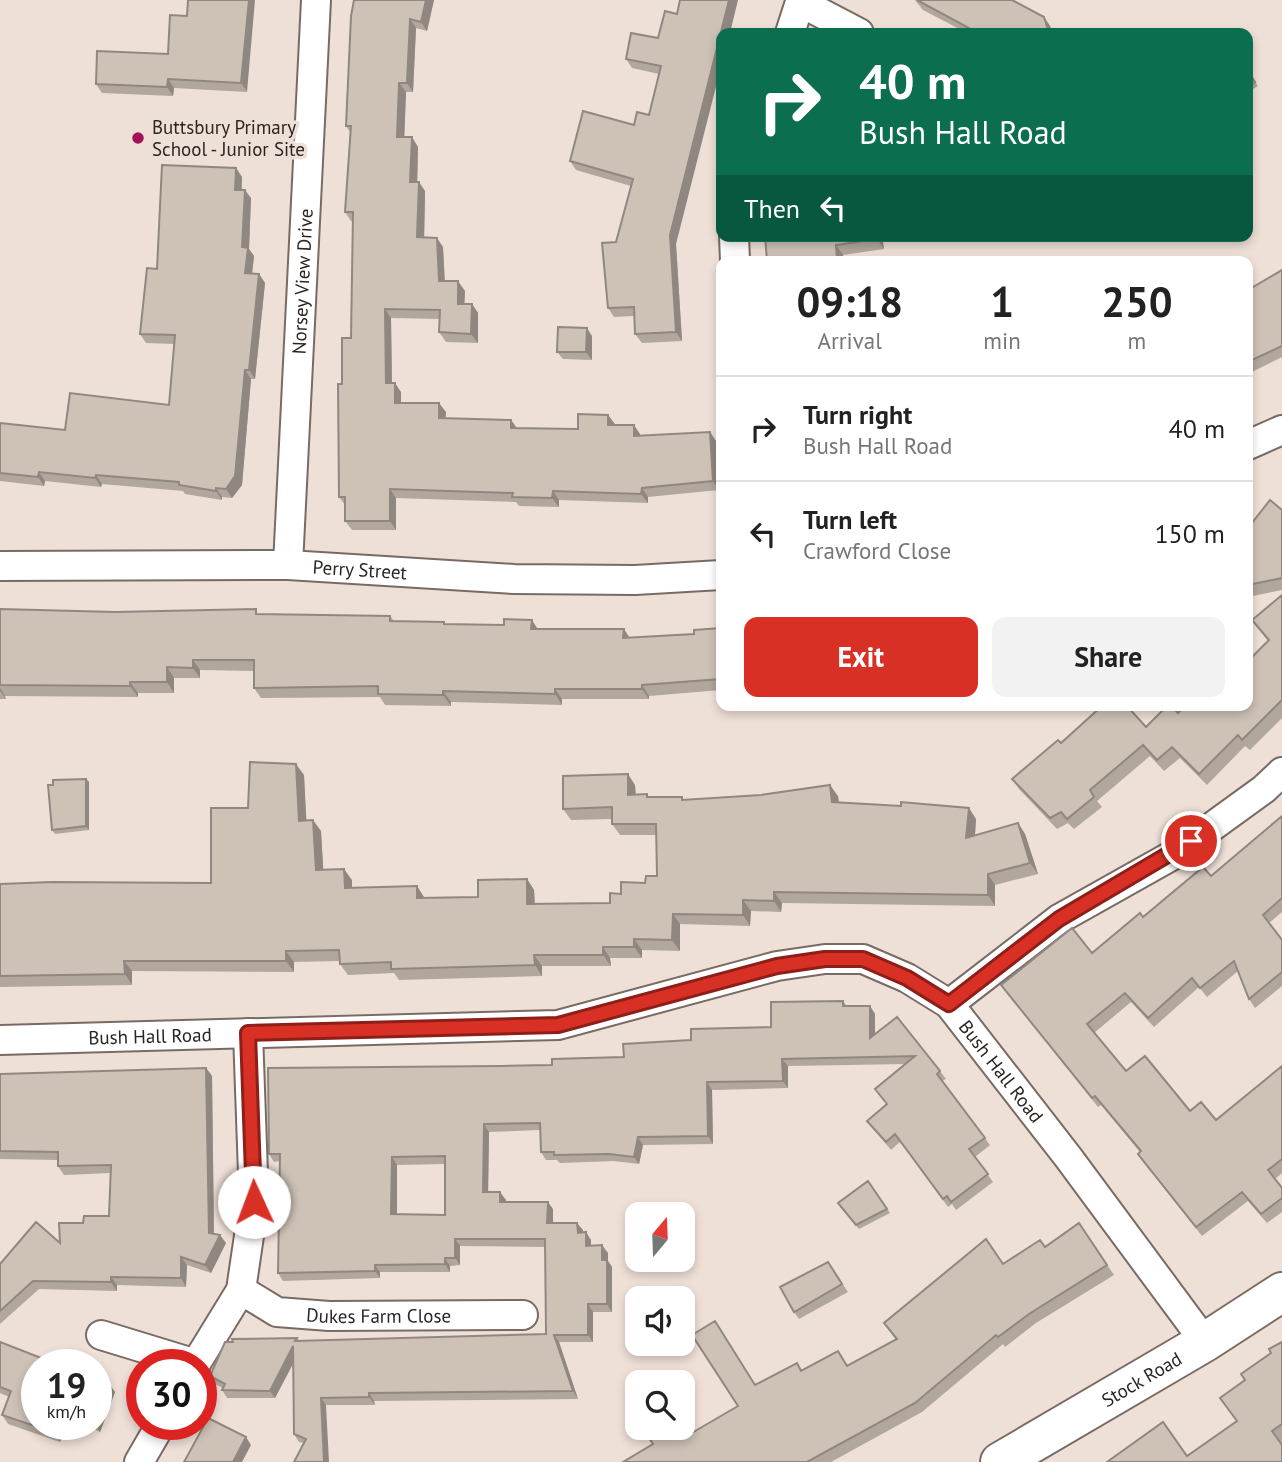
<!DOCTYPE html>
<style>
body{margin:0;font-family:"PT Sans",sans-serif;background:#f2f2f2;color:#222;height:100vh;display:flex;flex-direction:column;font-size:26px;white-space:nowrap}
*{box-sizing:border-box;margin:0}
p{font-size:23px;color:#767676}
.icon{flex:none;width:38px;height:38px;fill:none;stroke:currentColor;stroke-width:2;stroke-linecap:round;stroke-linejoin:round}
.map{position:relative;flex:1;overflow:hidden}
.drawer{position:absolute;left:716px;top:256px;width:537px;height:455px;display:flex;flex-direction:column;background:#fff;border-radius:14px;box-shadow:0 4px 10px #0003}
.drawer>*{flex:none}
.guide{position:absolute;left:716px;top:28px;width:537px;height:214px;border-radius:14px;box-shadow:0 4px 10px #0003;background:#0b6e4f;color:#fff;overflow:hidden}
.needle{width:46px;rotate:19deg}
.fabs{position:absolute;left:625px;top:1202px;display:grid;gap:14px}
.fabs a{display:grid;place-items:center;width:70px;height:70px;border-radius:14px;background:#fff;box-shadow:0 4px 10px #0003;font-size:35px}
.speed{position:absolute;left:21px;top:1349px;display:flex;gap:14px;font-size:35px;font-weight:700;text-align:center}
.speed>*{display:grid;place-content:center;width:91px;height:91px;border-radius:50%;background:#fff;box-shadow:0 4px 10px #0003;line-height:1}
.speed small{font-size:18px;font-weight:400}
.speed .limit{border:10px solid #d22;background:#fff;color:#111}
.pin{position:absolute;display:grid;place-items:center;width:60px;height:60px;color:#fff;margin:-30px;border:4px solid #fff;border-radius:50%;box-shadow:0 2px 7px #0007}
.me{position:absolute;width:77px;margin:-38px;rotate:358deg;stroke-linejoin:round;filter:drop-shadow(0 0 5px #0008)}
.turn{display:flex;align-items:center;gap:24px;height:147px;padding:0 28px;font-size:32px}
.turn .icon{width:91px;height:91px;stroke-width:2.5}
.turn b{display:block;font-size:49px;line-height:60px}
.then{display:flex;align-items:center;height:66px;padding:0 28px;background:#0003;gap:14px;font-size:26px}
.eta{display:flex;justify-content:space-evenly;align-items:center;height:119px;text-align:center}
.eta b{font-size:42px;font-weight:700;line-height:49px}
.cta{display:flex;gap:14px;margin-top:auto;padding:14px 28px}
.cta a{flex:1;height:80px;border-radius:14px;background:#d93025;color:#fff;font-size:28px;font-weight:700;line-height:80px;text-align:center}
.cta a+a{background:#f2f2f2;color:#222}
ul{padding:0;list-style:none}
li{display:flex;align-items:center;gap:21px;height:105px;padding:0 28px;border-top:2px solid #e0e0e0}
li div{flex:1}
li b{display:block;font-size:26px}
li em{font-style:normal}
.map>svg:first-child{display:block}
</style>
<div class="map">
<svg width="1282" height="1462" viewBox="0 0 1282 1462">
<rect width="100%" height="100%" fill="#efe0d7"/>
<g fill="none" stroke-linecap="round" stroke-linejoin="round">
<defs>
<g id="minor">
<path d="M790 33 800 2 859 33"/>
<path d="M734 236 735 261"/>
<path d="M1248 445 1282 430"/>
<path id="s1" d="M288 565 316 0"/>
<path id="s2" d="M0 566 288 565 514 579 635 580 721 575"/>
<path d="M949 1004 1059 919 1173 855 1264 789 1282 772"/>
<path id="s3" d="M0 1040 558 1025 777 966 825 959H863L907 978 949 1004 1068 1157 1205 1342"/>
<path id="s4" d="M241 1290 277 1312 329 1316 523 1315"/>
<path d="M101 1335 196 1364"/>
<path d="M195 1365 241 1290 254 1202 248 1033"/>
<path d="M139 1462 161 1424"/>
</g>
<g id="secondary">
<path id="s5" d="M1000 1462 1205 1342 1282 1292"/>
</g>
</defs>
<use href="#minor" stroke="#786b64" stroke-width="32"/>
<use href="#secondary" stroke="#786b64" stroke-width="42"/>
<use href="#minor" stroke="#fff" stroke-width="28"/>
<use href="#secondary" stroke="#fff" stroke-width="38"/>
</g>
<path fill="#b1a79d" fill-rule="evenodd" d="M188 0 247 92 174 88 173 96 102 93 96 84 168 54 187 16Z
M354 0H434L427 31 416 28 413 92H406L404 137 418 147 417 182 425 191 424 238 443 247 445 281 465 291 464 304H472L478 313V343L446 342 439 332 440 319 391 318 392 383 401 392V403L446 412 445 418 511 420 517 428 578 429 608 415 615 425 640 434V436L710 432 716 441 719 490 648 497V503L559 500V507L519 506 516 502 396 498V530H352L345 521V505L339 497 342 384 351 338 353 221H351L345 212 350 132 346 126Z
M915 0H1012L1044 17 1050 26 1053 33H967L923 10Z
M677 14 676 244 682 341 642 343 635 334 634 316 614 317 608 308 616 242 631 186 576 170 570 161 634 125 649 115 659 74 632 68 626 59 658 38Z
M1248 71 1258 86 1248 92Z
M236 168 242 177V190L251 198 249 249 254 256 252 274H259L265 283 255 379H251L242 485 232 498 222 497V500L185 494 183 491 102 484 101 487 45 481 44 486 0 481V423L65 430 169 405 175 344 146 343 140 334 157 269Z
M765 236H882L884 249 843 255 844 261H767Z
M1282 270V357L1248 374V288L1249 289Z
M592 336V360L563 359 557 352Z
M1282 510V590L1248 597V528Z
M1282 595V718L1250 750 1245 746 1207 785 1180 758 1164 771 1150 756 1097 801 1102 807 1074 829 1068 823 1057 829 1019 789 1012 779 1111 708 1146 727 1178 713 1248 705 1268 641 1252 620Z
M0 609 115 612 390 616 394 621 444 622 446 624 538 629 629 638 694 634 721 628V690L649 696V699H562V705L451 702V706L385 705 380 697 261 698 254 688V671L200 670V678H174V693H138V697L5 696 6 699H0Z
M304 775 306 820 321 831 323 870 352 880V888L417 886 424 898 478 897 527 879 534 890 535 904 610 903 621 894 645 883 657 876 656 835H620L612 824V819L571 820 563 809 635 785 636 795 647 794 649 797 684 800 838 796 839 803 976 819 975 835 1018 823 1025 834 1038 874 995 885V906L782 903 781 912 751 911 750 926 680 924V951L642 950V958H610L611 966H542V976L399 980 394 973 348 975 340 964V961L294 962V972L132 971V985L0 987V884L211 883 248 808Z
M86 779 89 782V830L55 834 52 830 53 785Z
M1282 816V912L1269 923 1282 940V986L1255 1008 1249 999 1238 971 1207 997 1199 987 1154 1027 1131 1002 1094 1033 1126 1071 1190 1111 1216 1120 1282 1066V1173L1275 1179 1282 1188V1212L1267 1223 1248 1201 1202 1236 1144 1163 1138 1154 1140 1152 1101 1105 1098 1107 1001 985 1092 953 1143 917 1211 876Z
M843 1001 847 1006H870L875 1014V1034L940 1071 946 1079 942 1081 990 1145 975 1157 993 1182 956 1210 952 1204 948 1207 901 1141 891 1150 867 1121 886 1104 906 1064 788 1066V1088L712 1090 713 1144 643 1145 639 1164 614 1161 560 1163 557 1160H546L541 1152 540 1130 489 1132 488 1192 506 1200V1202L553 1209V1223L583 1230V1233L591 1240V1246L608 1253V1261L612 1267V1312H593V1342H559L578 1399 374 1401 375 1405H326L304 1443 299 1442 294 1434 293 1364 275 1398H227L222 1390 223 1388 215 1384 210 1376 297 1338 300 1341 546 1334 545 1247 460 1246V1265L450 1266V1272H380V1278L283 1281 278 1273 280 1161 274 1162 269 1154 501 1066 552 1065 624 1057 691 1040 771 1027ZM445 1164V1215L397 1214V1165Z
M206 1068 212 1076 214 1234 226 1243 211 1273 187 1265 186 1287 117 1285V1291L39 1289 0 1324V1264L60 1243 83 1223 109 1216 111 1173 64 1175 58 1166V1160L0 1159V1074Z
M868 1181 890 1213 859 1229 840 1207Z
M1079 1223 1114 1275 1036 1323 1005 1347 1003 1344 922 1412 831 1462H623L691 1433 738 1406 715 1321 755 1385 797 1363 802 1370 838 1351 848 1366 896 1340 884 1323 1003 1264 1045 1247Z
M828 1262 848 1292 799 1319 794 1312Z
M0 1342 37 1365 66 1424 60 1442 8 1424 2 1415 9 1397 0 1393Z
M1282 1342V1443L1187 1456 1237 1421 1245 1380Z
M109 1384 115 1392 100 1432 81 1424H96Z"/>
<path fill="#908880" d="M249 0H255L247 92 241 83Z
M426 0H434L427 31 421 22Z
M729 0H738L730 33H721Z
M1044 17 1050 26 1053 33H1049Z
M410 19 416 28 413 92 407 83Z
M721 33V67L676 244 682 341 676 332 670 235Z
M168 79 174 88 173 96 167 87Z
M399 83 406 92 404 146 397 137Z
M412 137 418 147 417 191 410 182Z
M236 168 242 177 241 198 235 190Z
M419 182 425 191 424 247 417 237Z
M245 190 251 198 249 249 254 256 251 282 245 273 242 247Z
M877 236H882L884 249 877 239Z
M437 238 443 247 445 290 439 281Z
M836 245 843 255 844 261H837Z
M259 274 265 283 255 379 249 370Z
M458 281 465 291 464 313 458 304Z
M472 304 478 313V343L471 334Z
M385 309 391 318 392 392 386 383Z
M587 328 592 336V360L586 352Z
M245 370 251 379 242 485 232 498 226 489Z
M395 383 401 392V412L395 403Z
M439 403 446 412 445 427 439 418Z
M608 415 615 424 614 434 608 425Z
M511 420 518 430 511 428Z
M634 425 640 434V446L634 436Z
M710 432 716 441 719 490 713 481Z
M39 472 45 481 44 486 38 477Z
M96 475 102 484 101 487 95 478Z
M216 488 222 497V500L216 491Z
M642 488 648 497V503L641 494Z
M390 489 396 498V530L390 521Z
M553 491 559 500V507L552 498Z
M532 620 539 631 531 629Z
M624 629 631 640 623 638Z
M193 660 200 670V678L193 668Z
M167 667 174 678V693L167 682Z
M130 682 138 693V697L130 686Z
M642 685 649 696V699L642 689Z
M0 688 5 696 6 699 0 691Z
M555 689 562 699V705L555 694Z
M443 691 451 702V706L443 695Z
M296 764 304 775 307 832 299 821Z
M628 774 635 785 636 806 628 795Z
M86 779 89 782V830L86 826Z
M830 785 838 796 840 813 832 802Z
M969 808 976 819 974 849 966 838Z
M313 820 321 831 324 881 316 870Z
M1018 823 1025 834 1038 874 1030 863Z
M344 869 352 880V899L345 888Z
M988 874 995 885V906L988 895Z
M527 879 534 890 535 914 527 904Z
M417 886 424 897V909L417 898Z
M774 892 782 903 781 912 774 901Z
M743 900 751 911 750 926 743 915Z
M673 914 680 924V951L672 940Z
M634 939 642 950V958L634 947Z
M603 947 610 958 611 966 603 955Z
M286 951 294 962V972L286 961Z
M534 955 542 966V976L535 965Z
M124 961 132 971V985L125 974Z
M870 1006 875 1014V1046L870 1038Z
M782 1059 788 1066V1088L783 1081Z
M206 1068 212 1076 214 1242 209 1233Z
M707 1082 712 1090 713 1144 708 1136Z
M484 1124 489 1132 488 1200 483 1192Z
M638 1137 643 1145 639 1164 634 1157Z
M392 1157 397 1165V1222L391 1214Z
M500 1192 506 1200V1209L500 1202Z
M548 1202 553 1209V1231L547 1223Z
M577 1223 583 1230V1240L578 1233Z
M586 1232 591 1240V1253L586 1246Z
M220 1235 226 1243 211 1273 205 1265Z
M455 1239 460 1246V1265L455 1258Z
M602 1245 608 1253V1261L612 1267V1312L607 1304 602 1260Z
M181 1257 187 1265 186 1287 181 1278Z
M445 1258 450 1266V1272L445 1264Z
M375 1265 380 1272V1278L375 1271Z
M111 1277 117 1285V1291L111 1282Z
M588 1304 593 1312V1342L588 1335Z
M554 1335 559 1342 578 1399 573 1391Z
M293 1346 298 1354 275 1398 270 1391Z
M109 1384 115 1392 100 1432 95 1424H96V1418Z
M369 1393 374 1401 375 1405 369 1397Z
M321 1398 326 1405 329 1462H324Z
M58 1424H66L60 1442 55 1433Z
M246 1437 251 1445 242 1462H233Z"/>
<path fill="#cec2b7" stroke="#908880" stroke-width="2" fill-rule="evenodd" d="M188 0H249L241 83 168 79 167 87 96 84 97 51 168 54 170 15 187 16Z
M354 0H426L421 22 410 19 407 83H399L397 137H412L410 182H419L417 237 437 238 439 281H458V304H472L471 334 439 332 440 310 385 309 386 383H395V403H439V418L511 420V428L578 429V414L608 415V425H634V436L710 432 713 481 642 488 641 494 553 491 552 498 512 497 513 493 390 489V521H345V497H339L338 384H342V338H351L353 212H345L351 126H346L351 16Z
M680 0H729L670 235 676 332 635 334 634 307 608 308 602 243 616 242 633 179 570 161 583 111 634 125 637 112 649 115 661 66 626 59 631 33 658 38 665 11 677 14Z
M917 0H1012L1044 17 1049 33H978Z
M1248 71 1255 82 1248 87Z
M162 165 236 168 235 190H245L242 247 248 248 245 273 259 274 249 370H245L235 476 226 489 216 488V491L179 485V482L96 475 95 478 39 472 38 477 0 473V423L65 430 70 393 169 405 175 335 140 334 147 268 157 269Z
M765 236H877V239L836 245 837 261H767Z
M1282 270V346L1248 362V290Z
M558 327 587 328 586 352H557Z
M1270 500 1282 510V578L1248 585V528Z
M1282 595V700L1242 740 1238 735 1199 774 1172 747 1157 760 1143 745 1090 790 1094 797 1067 819 1061 812 1050 818 1012 779 1058 740 1061 743 1103 705H1109L1111 708 1114 705H1126L1146 727 1168 705H1170L1178 713 1186 705H1248V661L1269 640 1252 620Z
M0 609 115 612 256 609V614L390 616V621L444 622V624L504 625V619L532 620 531 629H624L623 638 694 634V630L721 628V679L642 685V689H555V694L443 691V695L378 694V686L254 688V660H193V668L167 667V682H130V686L0 685Z
M250 762 296 764 299 821 313 820 316 870 344 869 345 888 417 886V898L478 897V880L527 879V904L610 903V893L621 894V882L645 883 646 876H657L656 824H612V807L563 809V776L628 774V795L647 794V797H682V800L761 795 830 785 832 802 901 806V802L969 808 966 838 1018 823 1030 863 988 874V895L774 892V901L743 900V915L673 914 672 940 634 939V947H603V955H534L535 965 391 969V962L340 964 339 950 286 951V961H124L125 974 0 976V884L52 882 211 883V808H248Z
M86 779V826L52 830 48 785H53V780Z
M1282 816V898L1263 915 1282 940V972L1249 999 1234 961 1200 988 1192 978 1148 1018 1125 993 1087 1024 1126 1071 1145 1056 1190 1111 1201 1102 1216 1120 1282 1066V1159L1268 1170 1282 1188V1198L1261 1214 1242 1192 1196 1227 1138 1154 1141 1151 1095 1096 1092 1098 1001 985 1072 928 1092 953 1140 913 1143 917 1203 867 1211 876Z
M843 1001V1006H870V1038L897 1017 940 1071 937 1074 985 1138 969 1149 988 1174 951 1202 947 1196 943 1199 895 1134 886 1142 867 1121 887 1104 875 1089 915 1056 782 1059 783 1081 707 1082 708 1136 638 1137 634 1157 609 1154 554 1155V1152H541L540 1123 484 1124 483 1192H500V1202H548L547 1223H577L578 1233 586 1232V1246L602 1245V1260H607V1304H588V1335H554L573 1391 369 1393V1397L321 1398 324 1462H294L306 1439 294 1434 293 1346 270 1391 222 1390 225 1384 210 1376 225 1342H233L232 1339 297 1338 295 1341 546 1334 545 1239H455V1258H445V1264L375 1265V1271L278 1273 280 1154H269L268 1068 501 1066 552 1065V1059L624 1057 623 1044 691 1040V1029L771 1027V1002ZM445 1156V1215L391 1214 392 1157Z
M206 1068 209 1233 220 1235 205 1265 181 1257V1278L111 1277V1282L33 1281 0 1311V1264L36 1222 60 1243 59 1223H83L84 1216H109L111 1165 58 1166V1152L0 1151V1074Z
M868 1181 887 1209 856 1225 838 1203Z
M1079 1223 1107 1265 1029 1314 998 1337 996 1335 915 1403 807 1462H623L653 1444 649 1438 665 1428H682V1421L690 1434 738 1406 692 1335 715 1321 755 1385 797 1363 801 1371 838 1351 847 1366 897 1339 884 1323 986 1239 1003 1264 1040 1240 1045 1247Z
M828 1262 842 1284 794 1312 780 1287Z
M0 1342 59 1365H37V1424H58L55 1433 2 1415 11 1391 0 1387Z
M1282 1342V1424L1272 1431 1282 1445V1462H1107L1163 1422 1187 1456 1237 1421 1220 1398 1245 1380 1241 1374 1271 1353 1269 1349Z
M96 1379 109 1384 96 1418Z
M208 1418 246 1437 233 1462H184Z"/>
<g fill="none" stroke-linecap="round" stroke-linejoin="round">
<defs>
<path id="route" d="M254 1202 248 1033 558 1025 777 966 825 959H863L907 978 949 1004 1059 919 1191 841"/>
</defs>
<use href="#route" stroke="#8d1f18" stroke-width="18"/>
<use href="#route" stroke="#d93025" stroke-width="12"/>
</g>
<circle fill="#a11259" stroke="#efe0d7" stroke-width="2.5" cx="138" cy="138" r="7"/>
<g text-anchor="middle" stroke-width="7" stroke-linejoin="round" paint-order="stroke">
<g font-size="19" fill="#2b2522" stroke="#efe0d7" text-anchor="start">
<text x="152" y="134">Buttsbury Primary<tspan x="152" dy="22">School - Junior Site</tspan></text>
</g>
<g font-size="19" fill="#2b2522" stroke="#efe0d7">
<text dy="7" stroke="none"><textPath href="#s1" startOffset="284">Norsey View Drive</textPath></text>
<text dy="7" stroke="none"><textPath href="#s2" startOffset="360">Perry Street</textPath></text>
<text dy="7" stroke="none"><textPath href="#s3" startOffset="150">Bush Hall Road</textPath></text>
<text dy="7" stroke="none"><textPath href="#s3" startOffset="1054">Bush Hall Road</textPath></text>
<text dy="7" stroke="none"><textPath href="#s4" startOffset="144">Dukes Farm Close</textPath></text>
<text dy="7" stroke="none"><textPath href="#s5" startOffset="164">Stock Road</textPath></text>
</g>
</g>
</svg>
<div class="fabs">
<a><svg class="needle" viewBox="-14 -14 28 28"><path d="M0-13l5 13h-10z" fill="#e53935"/><path d="M0 13l5-13h-10z" fill="#767676"/></svg></a>
<a><svg class="icon" aria-label="sound" viewBox="0 0 24 24"><path d="M4 9h4l5-4v14l-5-4H4zM17 9q2 3 0 6"/></svg></a>
<a><svg class="icon" aria-label="search" viewBox="0 0 24 24"><circle cx="10" cy="10" r="6"/><path d="M15 15l6 6"/></svg></a>
</div>
<div class="speed"><div>19<small>km/h</small></div><div class="limit">30</div></div>
<div class="pin" style="left:1191px;top:841px;background:#d93025"><svg class="icon" aria-label="arrive" viewBox="0 0 24 24"><path d="M6 21V4h12l-3 4 3 4H6"/></svg></div>
<svg class="me" style="left:254px;top:1202px" viewBox="-20 -20 40 40"><circle r="19" fill="#fff"/><path d="M0-13L10 11 0 6-10 11z" fill="#d93025"/></svg>
<div class="guide">
<div class="turn"><svg class="icon" aria-label="right" viewBox="0 0 24 24"><path d="M7 20v-9h11M14 6l5 5-5 5"/></svg><div><b>40 m</b>Bush Hall Road</div></div>
<div class="then">Then<svg class="icon" aria-label="left" viewBox="0 0 24 24"><path d="M17 20v-9H6M10 6l-5 5 5 5"/></svg></div>
</div>
<section class="drawer">
<div class="eta">
<div><b>09:18</b><p>Arrival</p></div>
<div><b>1</b><p>min</p></div>
<div><b>250</b><p>m</p></div>
</div>
<ul>
<li><svg class="icon" aria-label="right" viewBox="0 0 24 24"><path d="M7 20v-9h11M14 6l5 5-5 5"/></svg><div><b>Turn right</b><p>Bush Hall Road</p></div><em>40 m</em></li>
<li><svg class="icon" aria-label="left" viewBox="0 0 24 24"><path d="M17 20v-9H6M10 6l-5 5 5 5"/></svg><div><b>Turn left</b><p>Crawford Close</p></div><em>150 m</em></li>
</ul>
<div class="cta"><a>Exit</a><a>Share</a></div>
</section>
</div>
